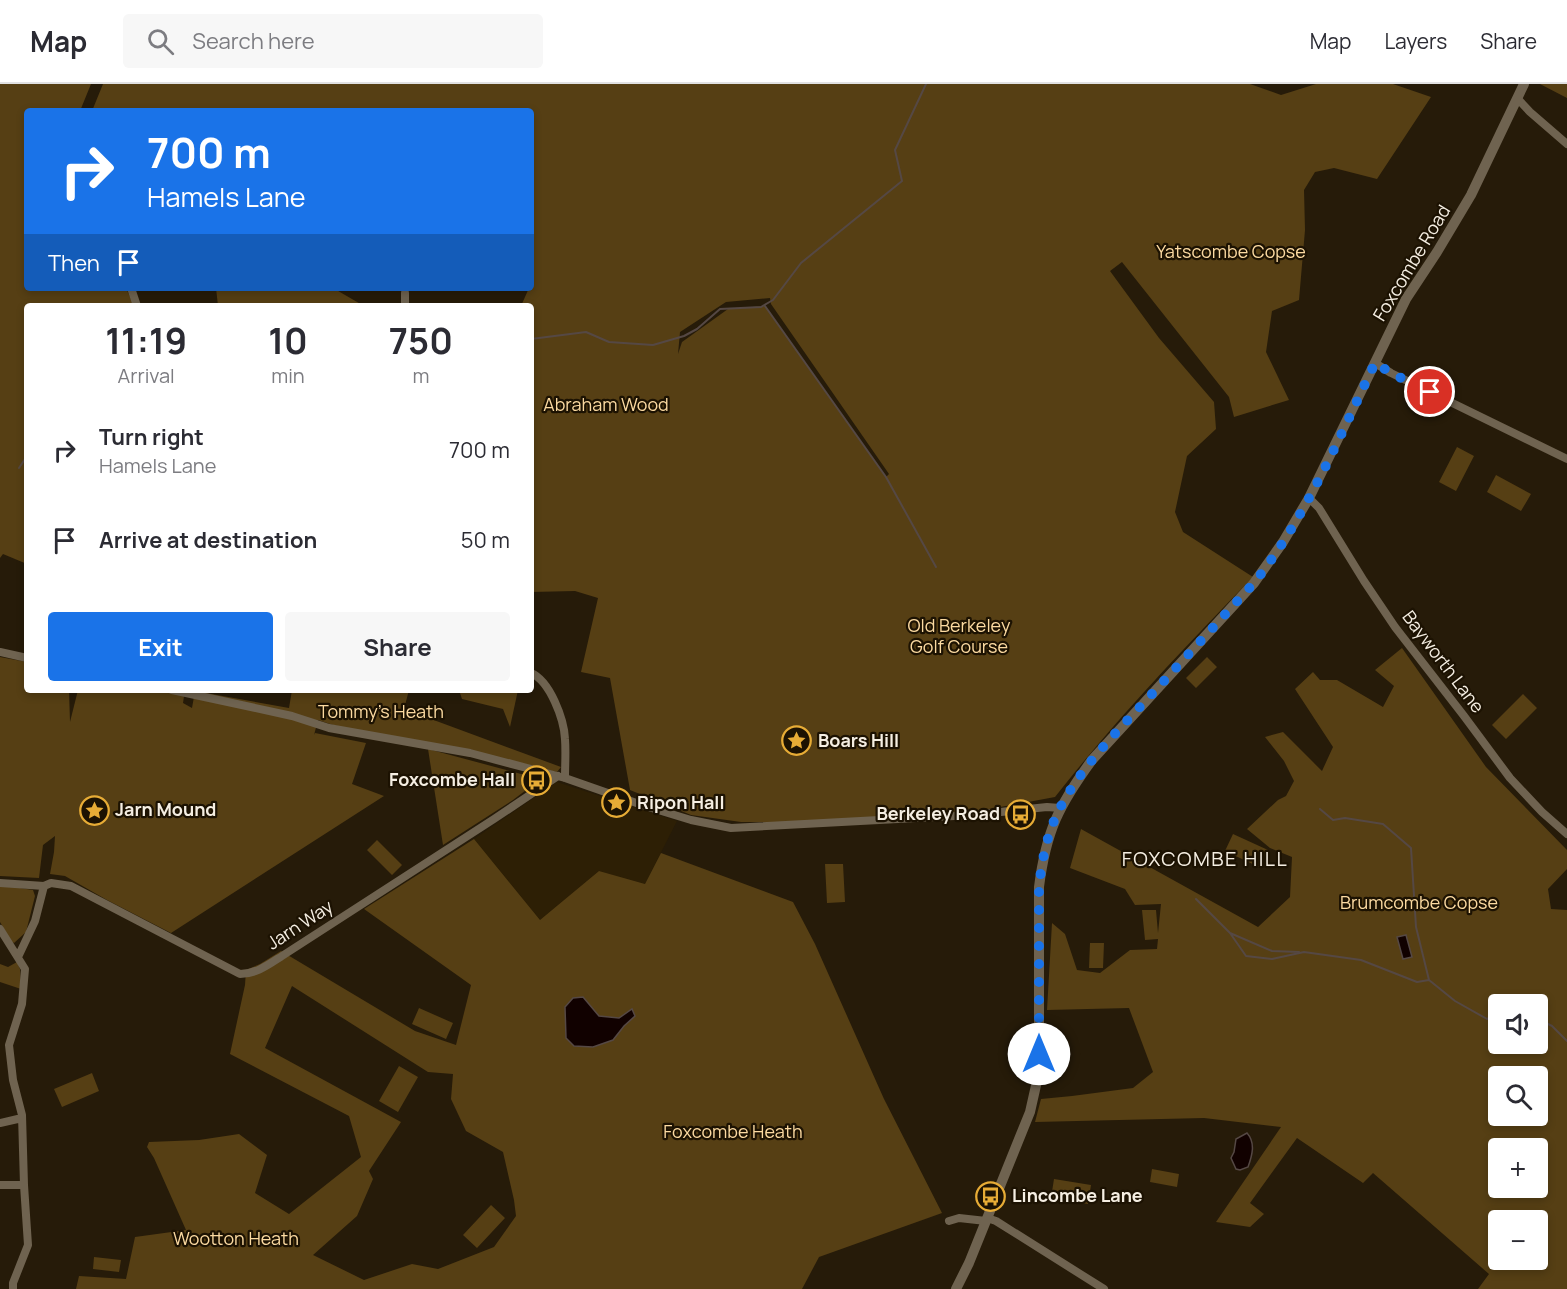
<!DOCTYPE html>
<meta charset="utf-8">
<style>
body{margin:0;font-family:Manrope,sans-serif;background:#f7f7f7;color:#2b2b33;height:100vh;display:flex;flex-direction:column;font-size:22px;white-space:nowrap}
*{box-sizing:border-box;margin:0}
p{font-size:20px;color:#7c7c81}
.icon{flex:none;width:33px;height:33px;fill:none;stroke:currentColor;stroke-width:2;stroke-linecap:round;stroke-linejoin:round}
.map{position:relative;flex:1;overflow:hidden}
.sheet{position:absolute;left:24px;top:219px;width:510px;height:390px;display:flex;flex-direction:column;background:#fff;border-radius:6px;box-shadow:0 3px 9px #0003}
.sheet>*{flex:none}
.banner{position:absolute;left:24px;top:24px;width:510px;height:183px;border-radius:6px;box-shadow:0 3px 9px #0003;background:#1a73e8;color:#fff;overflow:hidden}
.controls{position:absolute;left:1488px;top:910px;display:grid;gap:12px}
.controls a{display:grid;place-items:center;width:60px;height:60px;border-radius:6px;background:#fff;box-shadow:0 3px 9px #0003;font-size:30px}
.pin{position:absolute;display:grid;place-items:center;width:51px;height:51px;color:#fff;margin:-26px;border:3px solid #fff;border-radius:50%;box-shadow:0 2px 6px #0007}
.me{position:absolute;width:66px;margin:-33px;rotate:0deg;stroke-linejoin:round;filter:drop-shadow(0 0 4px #0008)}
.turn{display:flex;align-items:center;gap:21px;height:126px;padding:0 24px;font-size:27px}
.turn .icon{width:78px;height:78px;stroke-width:2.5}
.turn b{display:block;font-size:42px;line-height:51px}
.then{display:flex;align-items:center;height:57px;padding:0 24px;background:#0003;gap:12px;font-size:22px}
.eta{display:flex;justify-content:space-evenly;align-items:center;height:102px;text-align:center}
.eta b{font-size:36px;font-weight:700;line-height:42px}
.cta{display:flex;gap:12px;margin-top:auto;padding:12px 24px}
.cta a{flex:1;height:69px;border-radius:6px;background:#1a73e8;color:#fff;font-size:24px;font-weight:700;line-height:69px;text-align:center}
.cta a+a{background:#f7f7f7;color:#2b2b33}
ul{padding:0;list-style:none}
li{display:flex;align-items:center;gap:18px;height:90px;padding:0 24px}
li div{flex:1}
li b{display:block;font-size:22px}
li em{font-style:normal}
header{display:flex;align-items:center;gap:36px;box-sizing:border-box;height:84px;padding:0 30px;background:#fff;border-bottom:2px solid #e1e1e2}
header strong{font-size:28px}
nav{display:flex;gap:33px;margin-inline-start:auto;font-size:21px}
.search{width:420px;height:54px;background:#f7f7f7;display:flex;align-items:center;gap:15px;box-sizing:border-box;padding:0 21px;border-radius:6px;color:#7c7c81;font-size:22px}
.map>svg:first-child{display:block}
</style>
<header>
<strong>Map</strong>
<div class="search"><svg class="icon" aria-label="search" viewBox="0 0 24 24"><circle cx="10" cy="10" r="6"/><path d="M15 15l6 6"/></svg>Search here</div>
<nav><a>Map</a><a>Layers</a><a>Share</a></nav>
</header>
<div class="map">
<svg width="1567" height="1205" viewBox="0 0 1567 1205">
<rect width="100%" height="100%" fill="#261b09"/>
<path fill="#2d1f05" d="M557 698 677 737 645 800 599 787 540 836 474 755Z"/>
<path fill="#563f14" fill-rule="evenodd" d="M0 0H91L80 27H27V204H126L134 222H27V480L3 470 0 474Z
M103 0H1250L1281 11 1316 0H1393L1431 13 1377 95 1334 84 1315 88 1304 106 1305 146 1299 216 1272 227 1266 268 1289 316 1234 333 1229 313 1122 178 1110 187 1159 254 1214 318 1216 345 1187 372 1175 428 1183 448 1253 493C1184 564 1116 635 1055 713L973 728 798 738H741L691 731 630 706 610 594 581 588 598 514 575 507 531 508V222H521L529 204H531L532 198 531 197V27H92ZM770 214 771 220 889 390 886 393 765 222 728 225 682 258 678 270 680 248 726 218Z
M1540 0H1567V14Z
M216 204H333L364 222H218Z
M1457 363 1474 372 1456 407 1439 398Z
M1496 391 1531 410 1521 427 1487 408Z
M1402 564 1486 683 1567 766V785L1548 805 1551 825 1567 826V1205H1478L1489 1190 1373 1089 1363 1099 1297 1054 1250 1119 1264 1130 1250 1143 1216 1138 1281 1043 1204 1034 1035 1038 1041 1015 1072 1012 1133 1004 1153 988 1129 924 1047 926 1052 839 1065 850 1077 886 1100 889 1130 866 1157 865 1158 855 1145 856 1142 826H1156L1158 849 1161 820 1135 821 1125 805 1070 784 1081 745 1258 843 1290 813 1292 773 1270 764 1247 745 1278 716 1286 712 1294 697 1284 677 1265 653 1283 648 1322 687 1333 663 1295 605 1313 588 1320 596H1337L1383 623 1394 602 1375 586ZM1498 921H1538V960H1498ZM1498 993H1538V1032H1498ZM1498 1065H1538V1104H1498ZM1498 1137H1538V1176H1498Z
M0 573 27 578V606H69L70 638 78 606H185L183 619 192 624 195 607 289 624 292 606H409L404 625 561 683 557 688 333 641 318 636 314 651 315 649 366 659 352 700 384 712 171 849 107 816 65 792 50 790 54 768 55 752 43 761 39 794 0 792Z
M1207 573 1217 583 1196 604 1186 594Z
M459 606H518L510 643 503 625 462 615Z
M1523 610 1537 624 1506 655 1492 641Z
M428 665 525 691 529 694 531 700 530 703 513 716 443 761Z
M1233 750 1268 766 1259 783 1225 767Z
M474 755 540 836 599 787 645 800 661 769 793 818 815 860 884 1015 942 1129 819 1173 802 1205H76L79 1192 126 1195 135 1153 186 1146 154 1074 147 1063 149 1058 199 1056 239 1050 267 1071 255 1109 289 1130 361 1073 349 1032 230 970 245 901 246 886 260 880 281 867 415 947 456 961 471 901 364 825ZM292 902 428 988 453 990 451 1015 466 1047 503 1068 514 1116 516 1132 494 1163 438 1185 412 1180 364 1196 313 1171 357 1132 373 1095 369 1087 401 1038 265 964ZM583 913 598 932 619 934 635 932 624 942 613 956Z
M377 756 402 781 392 791 367 766Z
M825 780H843L845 818 827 819Z
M0 801 33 806 35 812 26 848 14 859 11 857 0 838Z
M1090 859H1104L1103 884H1089Z
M17 878 20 885 21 905 0 898V880L8 883Z
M419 924 453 939 446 955 412 940Z
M399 982 418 993 398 1028 379 1017Z
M92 989 99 1007 62 1023 54 1005Z
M1152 1085 1179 1090 1177 1103 1150 1098Z
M1054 1095 1091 1101 1088 1120 1051 1114Z
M491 1121 505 1134 477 1164 463 1151Z
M94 1173 121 1176 119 1188 93 1185Z"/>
<path fill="#110100" stroke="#554844" stroke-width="1.5" d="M1406 851 1412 873 1403 875 1397 853Z
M583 913 599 932 619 934 632 925 635 932 624 942 613 956 593 963 574 962 566 954 565 923 573 914Z
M1247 1049C1256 1059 1252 1072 1248 1083L1240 1086 1236 1085 1231 1074 1234 1068 1236 1055Z"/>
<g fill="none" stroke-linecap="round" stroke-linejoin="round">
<path stroke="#554844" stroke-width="2" d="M765 222 886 393 936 483
M531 255 586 248 609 258 653 261 684 252 697 245 720 225 761 223 773 216 801 179 902 97 895 66 926 0
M19 384 27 372
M1320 725 1333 736 1345 734 1383 740 1411 764 1416 843 1429 896 1455 917 1487 935 1498 929
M1196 815 1230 849 1246 872 1272 875 1304 868 1361 876 1417 898 1429 896
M1230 849 1272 867 1299 868
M1538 935 1552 942 1567 957"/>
<path stroke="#6f6350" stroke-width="8" d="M1517 14 1530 28 1567 60
M131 204 137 222
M405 209V222
M1375 279 1391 289 1567 375
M1309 414 1319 424 1364 497 1395 543 1464 632 1510 694 1542 728 1567 750
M0 568 27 574
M531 589C550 597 564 635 565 655 566 668 565 681 565 694
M172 606 292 632 329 644 470 669 565 694 645 722 691 736 731 744 973 731 1047 723 1060 724
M0 799 44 802 51 799 71 802 240 890C256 890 268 881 282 872L494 735 558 692
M0 845 25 885 22 920 9 961 13 996 22 1031 24 1101 28 1161 13 1199V1205
M18 873 35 837 44 802
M0 1039 22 1034
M0 1101H24
M987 1134 996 1137 1104 1205
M949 1137 959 1134 986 1137"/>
<path stroke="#6f6350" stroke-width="10" d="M956 1205 969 1179 1030 1028 1037 997 1039 970V803C1046 747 1059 721 1092 676L1254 499 1283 458 1309 414 1406 215 1437 168 1471 111 1524 0"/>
</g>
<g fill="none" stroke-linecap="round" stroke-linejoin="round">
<path stroke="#1a73e8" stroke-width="10" stroke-dasharray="0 18" d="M1039 970V803C1042 776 1047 749 1060 724 1083 680 1119 646 1152 610 1186 573 1220 536 1254 499 1306 433 1339 354 1375 279L1391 289 1430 308"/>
</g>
<defs>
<symbol id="sight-ring" viewBox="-11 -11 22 22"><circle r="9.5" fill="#1c1202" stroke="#e7ac36" stroke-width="1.5"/><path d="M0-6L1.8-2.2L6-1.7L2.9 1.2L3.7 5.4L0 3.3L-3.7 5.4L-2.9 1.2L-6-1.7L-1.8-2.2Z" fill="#e7ac36"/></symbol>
<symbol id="bus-ring" viewBox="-11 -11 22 22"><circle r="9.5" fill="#1c1202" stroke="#e7ac36" stroke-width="1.5"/><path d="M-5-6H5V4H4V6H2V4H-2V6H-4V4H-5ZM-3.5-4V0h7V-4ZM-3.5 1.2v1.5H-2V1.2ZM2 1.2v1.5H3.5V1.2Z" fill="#e7ac36"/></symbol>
</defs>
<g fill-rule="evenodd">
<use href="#sight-ring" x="780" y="640" width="33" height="33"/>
<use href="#bus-ring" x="520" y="680" width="33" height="33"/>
<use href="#sight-ring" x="600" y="702" width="33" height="33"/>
<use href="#sight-ring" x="78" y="710" width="33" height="33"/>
<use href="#bus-ring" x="1004" y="714" width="33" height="33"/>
<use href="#bus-ring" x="974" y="1096" width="33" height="33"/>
</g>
<g text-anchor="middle" stroke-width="4.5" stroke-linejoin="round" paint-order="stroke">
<g font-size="18" fill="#fcdaa1" stroke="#1c1202">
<text x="1231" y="174">Yatscombe Copse</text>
<text x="606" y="327">Abraham Wood</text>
<text x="959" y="548">Old Berkeley<tspan x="959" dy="21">Golf Course</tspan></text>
<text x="381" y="634">Tommy's Heath</text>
<text x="1419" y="825">Brumcombe Copse</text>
<text x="733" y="1054">Foxcombe Heath</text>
<text x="236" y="1161">Wootton Heath</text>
</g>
<g font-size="18" fill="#f5eee2" stroke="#1c1202">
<text transform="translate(1412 179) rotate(-59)" y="6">Foxcombe Road</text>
<text transform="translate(1443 578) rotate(53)" y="6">Bayworth Lane</text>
<text transform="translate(300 841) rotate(-33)" y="6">Jarn Way</text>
</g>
<g font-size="18" font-weight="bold" fill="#f5eee2" stroke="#1c1202" text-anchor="start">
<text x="818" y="663">Boars Hill</text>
<text x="515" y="702" text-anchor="end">Foxcombe Hall</text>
<text x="637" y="725">Ripon Hall</text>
<text x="115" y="732">Jarn Mound</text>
<text x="1000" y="736" text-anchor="end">Berkeley Road</text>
<text x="1012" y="1118">Lincombe Lane</text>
</g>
<g font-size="20" letter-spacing="1.5" fill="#f5eee2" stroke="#1c1202">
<text x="1205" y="782">FOXCOMBE HILL</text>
</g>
</g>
</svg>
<div class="controls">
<a><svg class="icon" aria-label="sound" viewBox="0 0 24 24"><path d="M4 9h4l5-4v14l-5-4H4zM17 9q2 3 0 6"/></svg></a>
<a><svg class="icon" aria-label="search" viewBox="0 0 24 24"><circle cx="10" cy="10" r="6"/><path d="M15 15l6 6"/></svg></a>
<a>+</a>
<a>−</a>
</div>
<div class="pin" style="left:1430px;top:308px;background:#d93025"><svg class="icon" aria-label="arrive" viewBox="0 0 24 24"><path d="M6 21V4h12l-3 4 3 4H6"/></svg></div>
<svg class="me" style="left:1039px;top:970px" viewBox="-20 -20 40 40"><circle r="19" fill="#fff"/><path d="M0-13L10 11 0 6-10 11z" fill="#1a73e8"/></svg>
<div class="banner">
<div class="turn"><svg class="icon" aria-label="right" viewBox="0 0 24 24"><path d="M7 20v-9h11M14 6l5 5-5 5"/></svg><div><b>700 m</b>Hamels Lane</div></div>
<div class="then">Then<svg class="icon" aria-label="arrive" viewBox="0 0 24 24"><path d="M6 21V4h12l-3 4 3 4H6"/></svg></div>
</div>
<section class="sheet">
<div class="eta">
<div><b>11:19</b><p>Arrival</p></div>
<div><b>10</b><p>min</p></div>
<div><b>750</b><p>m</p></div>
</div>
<ul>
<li><svg class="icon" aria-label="right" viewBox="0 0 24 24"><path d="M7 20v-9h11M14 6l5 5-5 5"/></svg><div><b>Turn right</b><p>Hamels Lane</p></div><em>700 m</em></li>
<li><svg class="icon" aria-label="arrive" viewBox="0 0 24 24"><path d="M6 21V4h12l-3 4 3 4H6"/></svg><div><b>Arrive at destination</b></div><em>50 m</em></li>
</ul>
<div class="cta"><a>Exit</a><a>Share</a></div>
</section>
</div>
